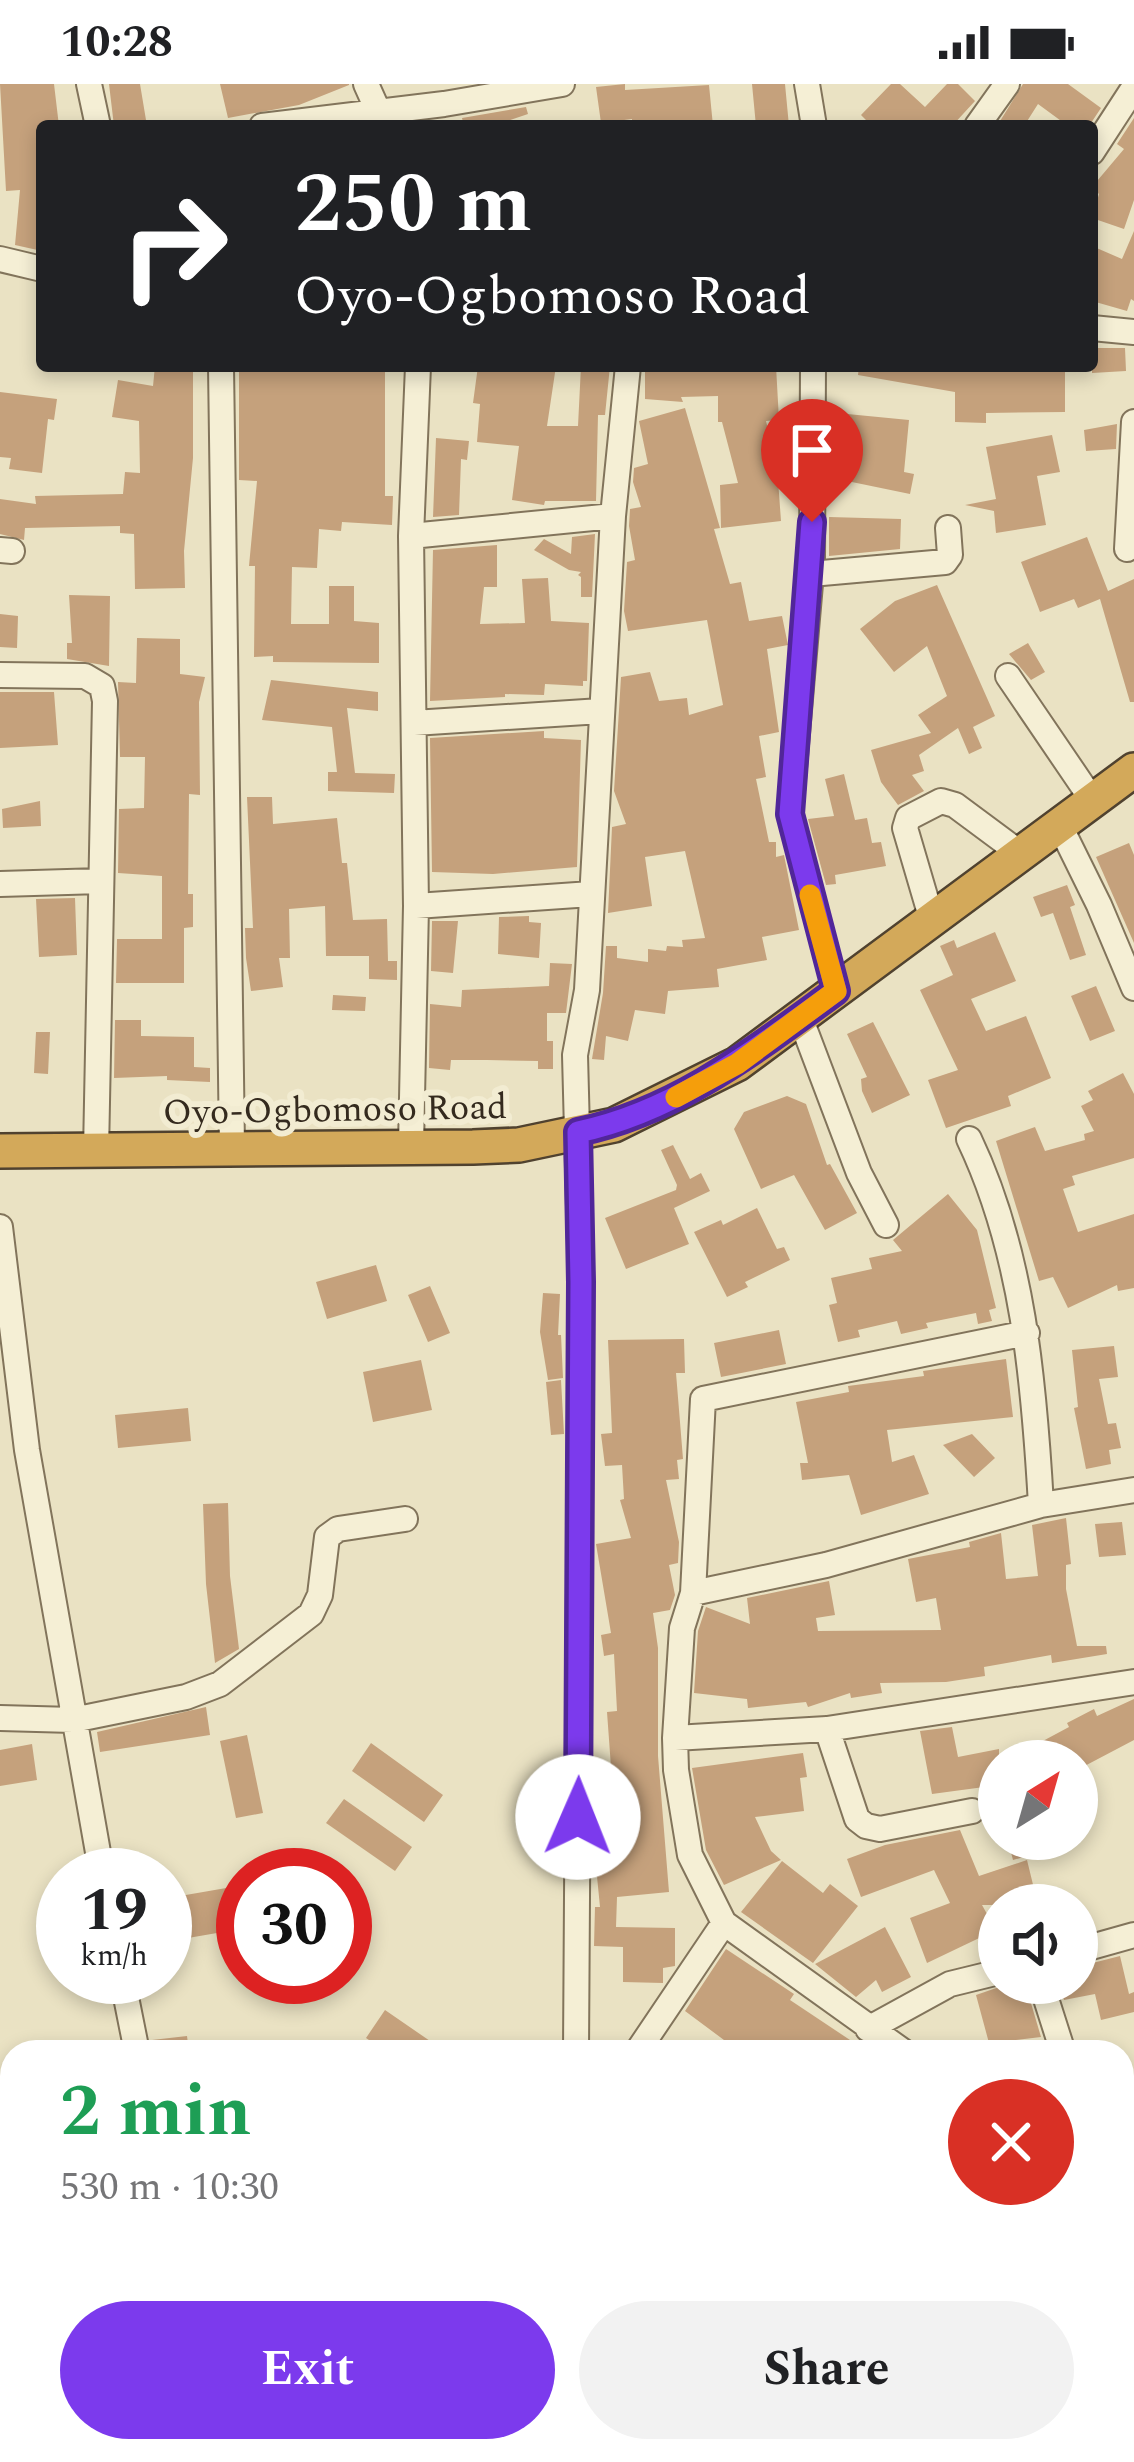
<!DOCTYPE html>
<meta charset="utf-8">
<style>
body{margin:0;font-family:Spectral,serif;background:#f2f2f2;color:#202124;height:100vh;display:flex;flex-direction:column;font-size:45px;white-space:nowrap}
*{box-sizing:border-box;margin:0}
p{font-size:39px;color:#757577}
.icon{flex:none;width:66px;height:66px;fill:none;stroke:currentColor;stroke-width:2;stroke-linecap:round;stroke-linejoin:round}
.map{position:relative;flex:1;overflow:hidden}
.drawer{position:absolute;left:0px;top:1956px;width:1134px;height:423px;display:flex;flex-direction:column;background:#fff;border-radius:36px 36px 0 0;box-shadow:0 6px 18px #0003}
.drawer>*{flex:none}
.top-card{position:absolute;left:36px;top:36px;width:1062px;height:252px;border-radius:12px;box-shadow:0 6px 18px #0003;background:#202124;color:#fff;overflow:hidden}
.needle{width:78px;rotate:37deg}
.fabs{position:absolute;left:978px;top:1656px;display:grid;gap:24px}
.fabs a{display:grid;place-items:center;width:120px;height:120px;border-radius:50%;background:#fff;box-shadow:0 6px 18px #0003;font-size:60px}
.speed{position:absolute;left:36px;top:1764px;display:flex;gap:24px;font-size:60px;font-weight:700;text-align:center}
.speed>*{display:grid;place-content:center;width:156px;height:156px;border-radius:50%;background:#fff;box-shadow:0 6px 18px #0003;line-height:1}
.speed small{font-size:30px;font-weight:400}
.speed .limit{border:18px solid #d22;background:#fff;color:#111}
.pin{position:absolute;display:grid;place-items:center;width:102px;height:102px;color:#fff;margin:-123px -51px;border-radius:50% 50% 50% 0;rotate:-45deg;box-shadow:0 0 12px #0007}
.pin .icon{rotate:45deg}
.me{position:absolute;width:132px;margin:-66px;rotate:1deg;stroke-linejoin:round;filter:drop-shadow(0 0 9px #0008)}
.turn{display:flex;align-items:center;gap:42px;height:252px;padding:0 60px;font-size:54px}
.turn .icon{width:156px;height:156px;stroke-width:2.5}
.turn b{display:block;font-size:84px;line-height:102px}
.round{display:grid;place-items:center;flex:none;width:126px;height:126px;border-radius:63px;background:#f2f2f2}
.summary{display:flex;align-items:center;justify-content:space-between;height:204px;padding:0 60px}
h1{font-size:72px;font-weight:700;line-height:90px;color:#1e9e55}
.cta{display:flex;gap:24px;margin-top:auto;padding:24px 60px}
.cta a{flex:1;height:138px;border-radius:72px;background:#7c3aed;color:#fff;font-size:48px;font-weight:700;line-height:138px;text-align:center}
.cta a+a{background:#f2f2f2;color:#202124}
.status{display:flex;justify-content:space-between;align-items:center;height:84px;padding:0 60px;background:#fff;direction:ltr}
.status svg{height:33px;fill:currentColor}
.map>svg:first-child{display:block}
</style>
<div class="status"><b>10:28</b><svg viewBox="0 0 49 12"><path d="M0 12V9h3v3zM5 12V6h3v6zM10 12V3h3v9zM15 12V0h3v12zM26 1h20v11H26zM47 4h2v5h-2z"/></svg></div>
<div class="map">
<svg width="1134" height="2378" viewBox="0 0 1134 2378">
<rect width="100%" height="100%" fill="#eae2c3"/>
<path fill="#c5a17c" d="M0 0H54L59 42H42V167L15 161 20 106 6 107Z
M109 0H140L147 42H114Z
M220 0H349V1L299 21 228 34Z
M625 0V6L709 1 713 42H632V35L601 39 596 3Z
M752 0H785L789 42H756Z
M891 0H900L925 23 947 0H958L975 17 952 42H872L861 31Z
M1023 0H1068L1101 24 1089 42H1068L1038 20 1024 42H997Z
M526 23 528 30 493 42H464L462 34Z
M1134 34V116L1124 145 1092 134 1099 110 1092 103 1124 65 1117 60Z
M1134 147V217L1131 215 1127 227 1092 217V162L1122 175Z
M1092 264H1125L1126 287 1092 289Z
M155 282H193V374L184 467 185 504 135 505 134 450 120 449V442L25 444 24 456 0 450V415L36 420 35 412 123 410 125 388 140 389 139 337 112 333 118 296 153 302Z
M239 282H385V412H393L392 441 342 438 341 447 319 445 317 484 292 483 291 540H329V502H354V537L379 539V579L273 578V572L254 573 255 482H249L257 397 239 396Z
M478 282H556L547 342H578L581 282H610L605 331H598L596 417H545L544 421 512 416 519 362 477 358 480 320 473 319Z
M645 282H776L779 336 766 337 777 382 781 437 721 444 720 401 738 399 722 338H718V312L681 313 683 318 645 315Z
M859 282 1065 286V328L986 329V339L955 338V308L858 291Z
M0 308 57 315 54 336 48 335 42 389 9 385 11 374 0 373Z
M685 324 720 444 714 445 730 500 741 498 749 537 782 532 788 561 767 565 779 648 759 652 766 693 756 695 769 758H776V773L784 771 799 846 762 853 767 876 717 885 719 903 668 907 665 930 635 926 628 957 606 952 604 976 592 975 603 909 606 862H617V874L648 878V865L666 867 667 862 683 863 682 856 705 854 685 767 645 773 652 822 608 829 612 743 626 740 614 707 621 593 650 588 659 617 687 614 689 631 723 621 707 536 628 547 624 527 627 478 635 476 629 442 630 425 641 423 633 398 634 384 648 380 639 337Z
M837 329 909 336 904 388 914 390 910 410 847 397 852 372 835 370Z
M1117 340 1116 365 1086 367 1084 346Z
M1052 351 1060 388 1037 392 1046 441 996 449 994 427 965 421 996 415 986 363Z
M436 354 469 357 467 376 461 375 459 431 433 433Z
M829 433 901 435 900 465 829 472Z
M595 450 592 513H581V493L578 491 581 488 569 486 534 466 544 455 571 470 572 453Z
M1087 453 1108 507 1134 495V618H1130L1100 515 1078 524 1074 515 1040 528 1021 478Z
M497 461V503H484L480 540 525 539 522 495 548 494 551 537 589 539 587 597H583V602L545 600 544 611 505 610V613L430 617 433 466Z
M937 501 995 632 973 643 982 664 969 670 958 644 919 671 924 687 912 691 924 707 898 721 881 698 871 666 931 649 918 631 947 612 927 562 894 588 860 545 895 517Z
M69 511 110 512 109 582 67 575V559H72Z
M0 530 18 532 17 564 0 563Z
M137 554 180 555V590L205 593 199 618 200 711 189 710 188 810H193V843L184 844V899H116L117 855H162V792L118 789 119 725 144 724 145 673H120L118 598 136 599Z
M1028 559 1045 588 1031 596 1009 570Z
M271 596 378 608V627L347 624 355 689 395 690 394 709 328 707V688H337L332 643 262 636Z
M0 608H54L58 661 0 664Z
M544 647V654L581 656 577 783 493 790 432 788 430 654Z
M844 690 855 736 867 734 872 759 881 758 886 782 835 791 836 800 826 801 808 735 834 732 825 695Z
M247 713H272L273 740 337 734 342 779H347L353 836 387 835 388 877H397V896L369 895V872H326L325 822 289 825 290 874H279L283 903 251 907 246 874 245 844H253Z
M40 717 41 742 3 744 2 725Z
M1129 759 1134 771V859L1096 773Z
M1067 801 1075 821 1070 823 1086 871 1070 876 1053 829 1041 833 1033 813Z
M75 814 77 871 39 873 36 815Z
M529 832V838L541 839 539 874 498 870 499 833Z
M432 837H458L453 889 431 887Z
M995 848 1016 897 971 915 986 947 1026 932 1051 994 1008 1012 1011 1022 946 1044 928 996 958 986 920 906 953 891 940 862 954 856 957 864Z
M550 879 572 880 566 929H547V957H553V985H538V977L487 976H451L450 986 429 984 430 920 461 923 462 906 549 902Z
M1096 902 1115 947 1090 957 1071 912Z
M333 911 366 913 365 927 332 926Z
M115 936H141V952L194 953V983L210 984V998L167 996V992L114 994Z
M873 938 910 1011 872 1029 862 1007 861 995 867 993 847 950Z
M36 948H50L48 990 34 989Z
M1123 989 1134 1010V1074L1072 1092 1075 1101 1063 1105 1078 1148 1134 1130V1204L1118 1207 1117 1201 1068 1224 1053 1193 1039 1197 996 1057 1035 1043 1045 1067 1085 1056 1084 1050 1094 1047 1081 1022 1093 1016 1088 1007Z
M787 1012 806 1020 827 1081 830 1080 857 1129 825 1146 794 1091 761 1105 734 1045 744 1028Z
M673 1061 690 1095 701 1089 710 1107 674 1124 689 1160 626 1185 605 1134 676 1106 677 1101 661 1066Z
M948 1110 977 1146 996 1224 989 1226 992 1237 978 1240 976 1229 926 1239 928 1244 901 1250 897 1237 858 1246 860 1253 838 1258 829 1221 837 1219 831 1194 872 1185 869 1174 902 1167 893 1156Z
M757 1124 777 1165 784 1163 790 1176 745 1198 748 1203 727 1213 694 1148 721 1136 723 1141Z
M376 1181 387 1217 327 1235 316 1198Z
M430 1202 450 1249 428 1258 408 1211Z
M543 1209 560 1210 558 1251H561L563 1294 548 1296 540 1248Z
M779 1246 786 1280 721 1293 714 1259Z
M684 1255 685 1289H676L683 1375 677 1376 679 1395 666 1396 679 1458 678 1479 669 1481 675 1511 670 1526 653 1529 658 1564V1672L669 1808 617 1813 616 1843 675 1844V1882L663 1884V1899L623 1898V1863L594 1862 595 1823H600L595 1772 606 1771 601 1729 612 1728 607 1683H611L607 1628 617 1627 614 1570 604 1572 601 1551 611 1549 596 1460 631 1454 620 1416 624 1415 622 1381 605 1382 601 1350 612 1349 608 1256Z
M1114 1262 1118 1293 1099 1295 1108 1340 1116 1339 1121 1364 1109 1366 1111 1380 1086 1385 1074 1324 1078 1323 1072 1266Z
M1006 1275 1013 1333 887 1346 892 1378 914 1371 929 1410 861 1431 849 1391 802 1396 800 1379H808L796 1318 849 1308 848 1302 924 1292 923 1287Z
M421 1276 432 1326 373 1338 363 1288Z
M561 1296 564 1350 551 1351 546 1298Z
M188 1324 191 1357 118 1364 115 1331Z
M972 1350 995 1374 974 1393 943 1361Z
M228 1419 230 1492 239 1565 215 1579 206 1500 203 1420Z
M1066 1434 1071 1480 1066 1481V1505L1077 1562H1106L1107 1570 1052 1579 1051 1571 984 1583 985 1592 946 1598 880 1599 882 1609 851 1614 850 1609 808 1623 806 1618 748 1624 747 1615 694 1609 698 1547 706 1523 750 1540 747 1514 829 1497 835 1531 816 1534 818 1547 941 1546 936 1514 916 1518 908 1475 970 1463 969 1458 1001 1449 1006 1495 1038 1492 1032 1441Z
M1122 1438 1126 1471 1099 1473 1095 1440Z
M1134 1615V1656L1077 1686V1677H1030L1045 1666 1041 1658 1069 1643 1067 1639 1094 1625 1097 1632Z
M206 1623 210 1651 100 1668 97 1648Z
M952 1643 958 1673 999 1665V1701L932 1710 920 1647Z
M247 1651 263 1729 236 1734 220 1657Z
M371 1659 443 1711 424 1738 352 1687Z
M32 1660 37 1696 0 1702V1666Z
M803 1669 807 1693 800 1694 804 1727 755 1733 771 1767 781 1776 724 1801 706 1766 692 1684Z
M344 1715 412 1763 395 1787 326 1739Z
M960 1746 979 1792 1027 1776 1038 1821H982L996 1846 927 1879 910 1834 950 1819 934 1786 861 1813 847 1775 885 1761Z
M1016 1755H1034L1038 1769 1013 1776 1008 1757Z
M782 1777 823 1809 830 1800 858 1822 813 1879 741 1828Z
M232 1803 240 1845 165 1858V1823L181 1820 180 1812Z
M885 1843 911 1893 882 1908 876 1896 856 1913 815 1880Z
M726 1865 794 1910 790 1916 868 1968H716L724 1956 685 1927Z
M1120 1872 1129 1910 1134 1908V1928L1101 1936 1095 1910 1064 1916 1058 1899H1077V1883Z
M1011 1899H1025L1041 1953 989 1959 976 1911Z
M385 1926 446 1968H387L366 1954Z
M187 1952 189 1968H153L152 1956Z"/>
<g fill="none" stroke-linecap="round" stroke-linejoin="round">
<defs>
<path id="minor" d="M89 0 98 42
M366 0 379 29
M807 0 814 42
M262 42 444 20 562 0
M977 42 1007 0
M1092 68 1131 8
M0 175 42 185
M1092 244 1134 248
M221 282 232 1063
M813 282 812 477 790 730 836 906
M411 452 613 432
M1127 465 1134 338
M0 466 12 467
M811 490 945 478 950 471 948 444
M0 591 85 592 102 602 105 617 96 1068
M1008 592 1093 717
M414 639 601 627
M1060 742 1099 821 1134 904
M0 800 101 797
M416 822 591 810
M932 836 905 744 908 734 941 717 955 721 1021 770
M800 933 859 1089 886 1141
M411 1062 416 822 411 452 418 282
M0 1143 27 1366 102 1791
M1041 1421 1134 1406
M693 1509 826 1481 1041 1421C1034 1297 1023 1168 969 1055
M0 1634 73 1636 186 1613 220 1600 311 1530 320 1511 327 1453 338 1445 405 1435
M827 1645 857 1735 866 1742 880 1745 972 1727
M675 1654 827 1645 1134 1598
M1077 1867 1134 1851
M122 1893 137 1968
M1041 1899 1063 1968
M868 1945 950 1900 999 1888
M576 1968 581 1198 575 971 587 906 613 432 628 282
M637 1968 724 1839
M904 1968 724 1839 690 1771 676 1686 675 1654 682 1544 693 1509 703 1315 1027 1249
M0 2038 12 2037
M1122 2084 1134 2078
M1122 2167 1134 2208
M1122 2354 1134 2351
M261 2367 271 2378
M571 2367 572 2378
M745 2367 754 2378
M981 2378 1073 2367"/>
<path id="highway" d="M0 1067 473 1063 519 1061 614 1041 737 980 1134 686"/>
</defs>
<use href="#minor" stroke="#82745b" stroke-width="28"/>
<use href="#highway" stroke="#50422f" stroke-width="38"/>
<use href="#minor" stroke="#f5efd5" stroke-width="24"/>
<use href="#highway" stroke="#d3a95a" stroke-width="33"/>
</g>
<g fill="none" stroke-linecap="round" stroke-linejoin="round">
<defs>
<path id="route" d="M578 1733 581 1198 578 1048C676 1028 756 965 836 907L790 730 812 438"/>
</defs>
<use href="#route" stroke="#51269a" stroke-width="30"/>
<use href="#route" stroke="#7c3aed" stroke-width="21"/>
<path stroke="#f59e0b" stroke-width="21" d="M676 1013 737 980 836 907 810 811"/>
</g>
<g text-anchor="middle" stroke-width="12" stroke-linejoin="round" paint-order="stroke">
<g font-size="36" fill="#342a1e" stroke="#f2ecd2">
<text transform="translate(335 1024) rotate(-1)" y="13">Oyo-Ogbomoso Road</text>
</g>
</g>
</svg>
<div class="fabs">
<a><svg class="needle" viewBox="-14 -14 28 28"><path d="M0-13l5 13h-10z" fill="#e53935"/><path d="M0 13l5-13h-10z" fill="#757577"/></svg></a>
<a><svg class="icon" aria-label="sound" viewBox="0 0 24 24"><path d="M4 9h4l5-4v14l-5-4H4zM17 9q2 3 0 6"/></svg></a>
</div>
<div class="speed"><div>19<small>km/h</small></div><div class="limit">30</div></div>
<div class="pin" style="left:812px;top:438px;background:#d93025"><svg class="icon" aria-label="arrive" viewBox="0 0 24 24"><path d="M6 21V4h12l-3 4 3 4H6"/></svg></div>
<svg class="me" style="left:578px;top:1733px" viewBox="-20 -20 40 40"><circle r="19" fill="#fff"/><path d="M0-13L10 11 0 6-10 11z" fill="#7c3aed"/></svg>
<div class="top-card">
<div class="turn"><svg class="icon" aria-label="right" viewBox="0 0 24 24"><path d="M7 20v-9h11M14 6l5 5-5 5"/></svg><div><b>250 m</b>Oyo-Ogbomoso Road</div></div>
</div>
<section class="drawer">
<div class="summary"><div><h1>2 min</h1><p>530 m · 10:30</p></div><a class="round" style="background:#d93025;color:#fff"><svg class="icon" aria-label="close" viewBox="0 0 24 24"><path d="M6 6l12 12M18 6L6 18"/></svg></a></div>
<div class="cta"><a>Exit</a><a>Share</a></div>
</section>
</div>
